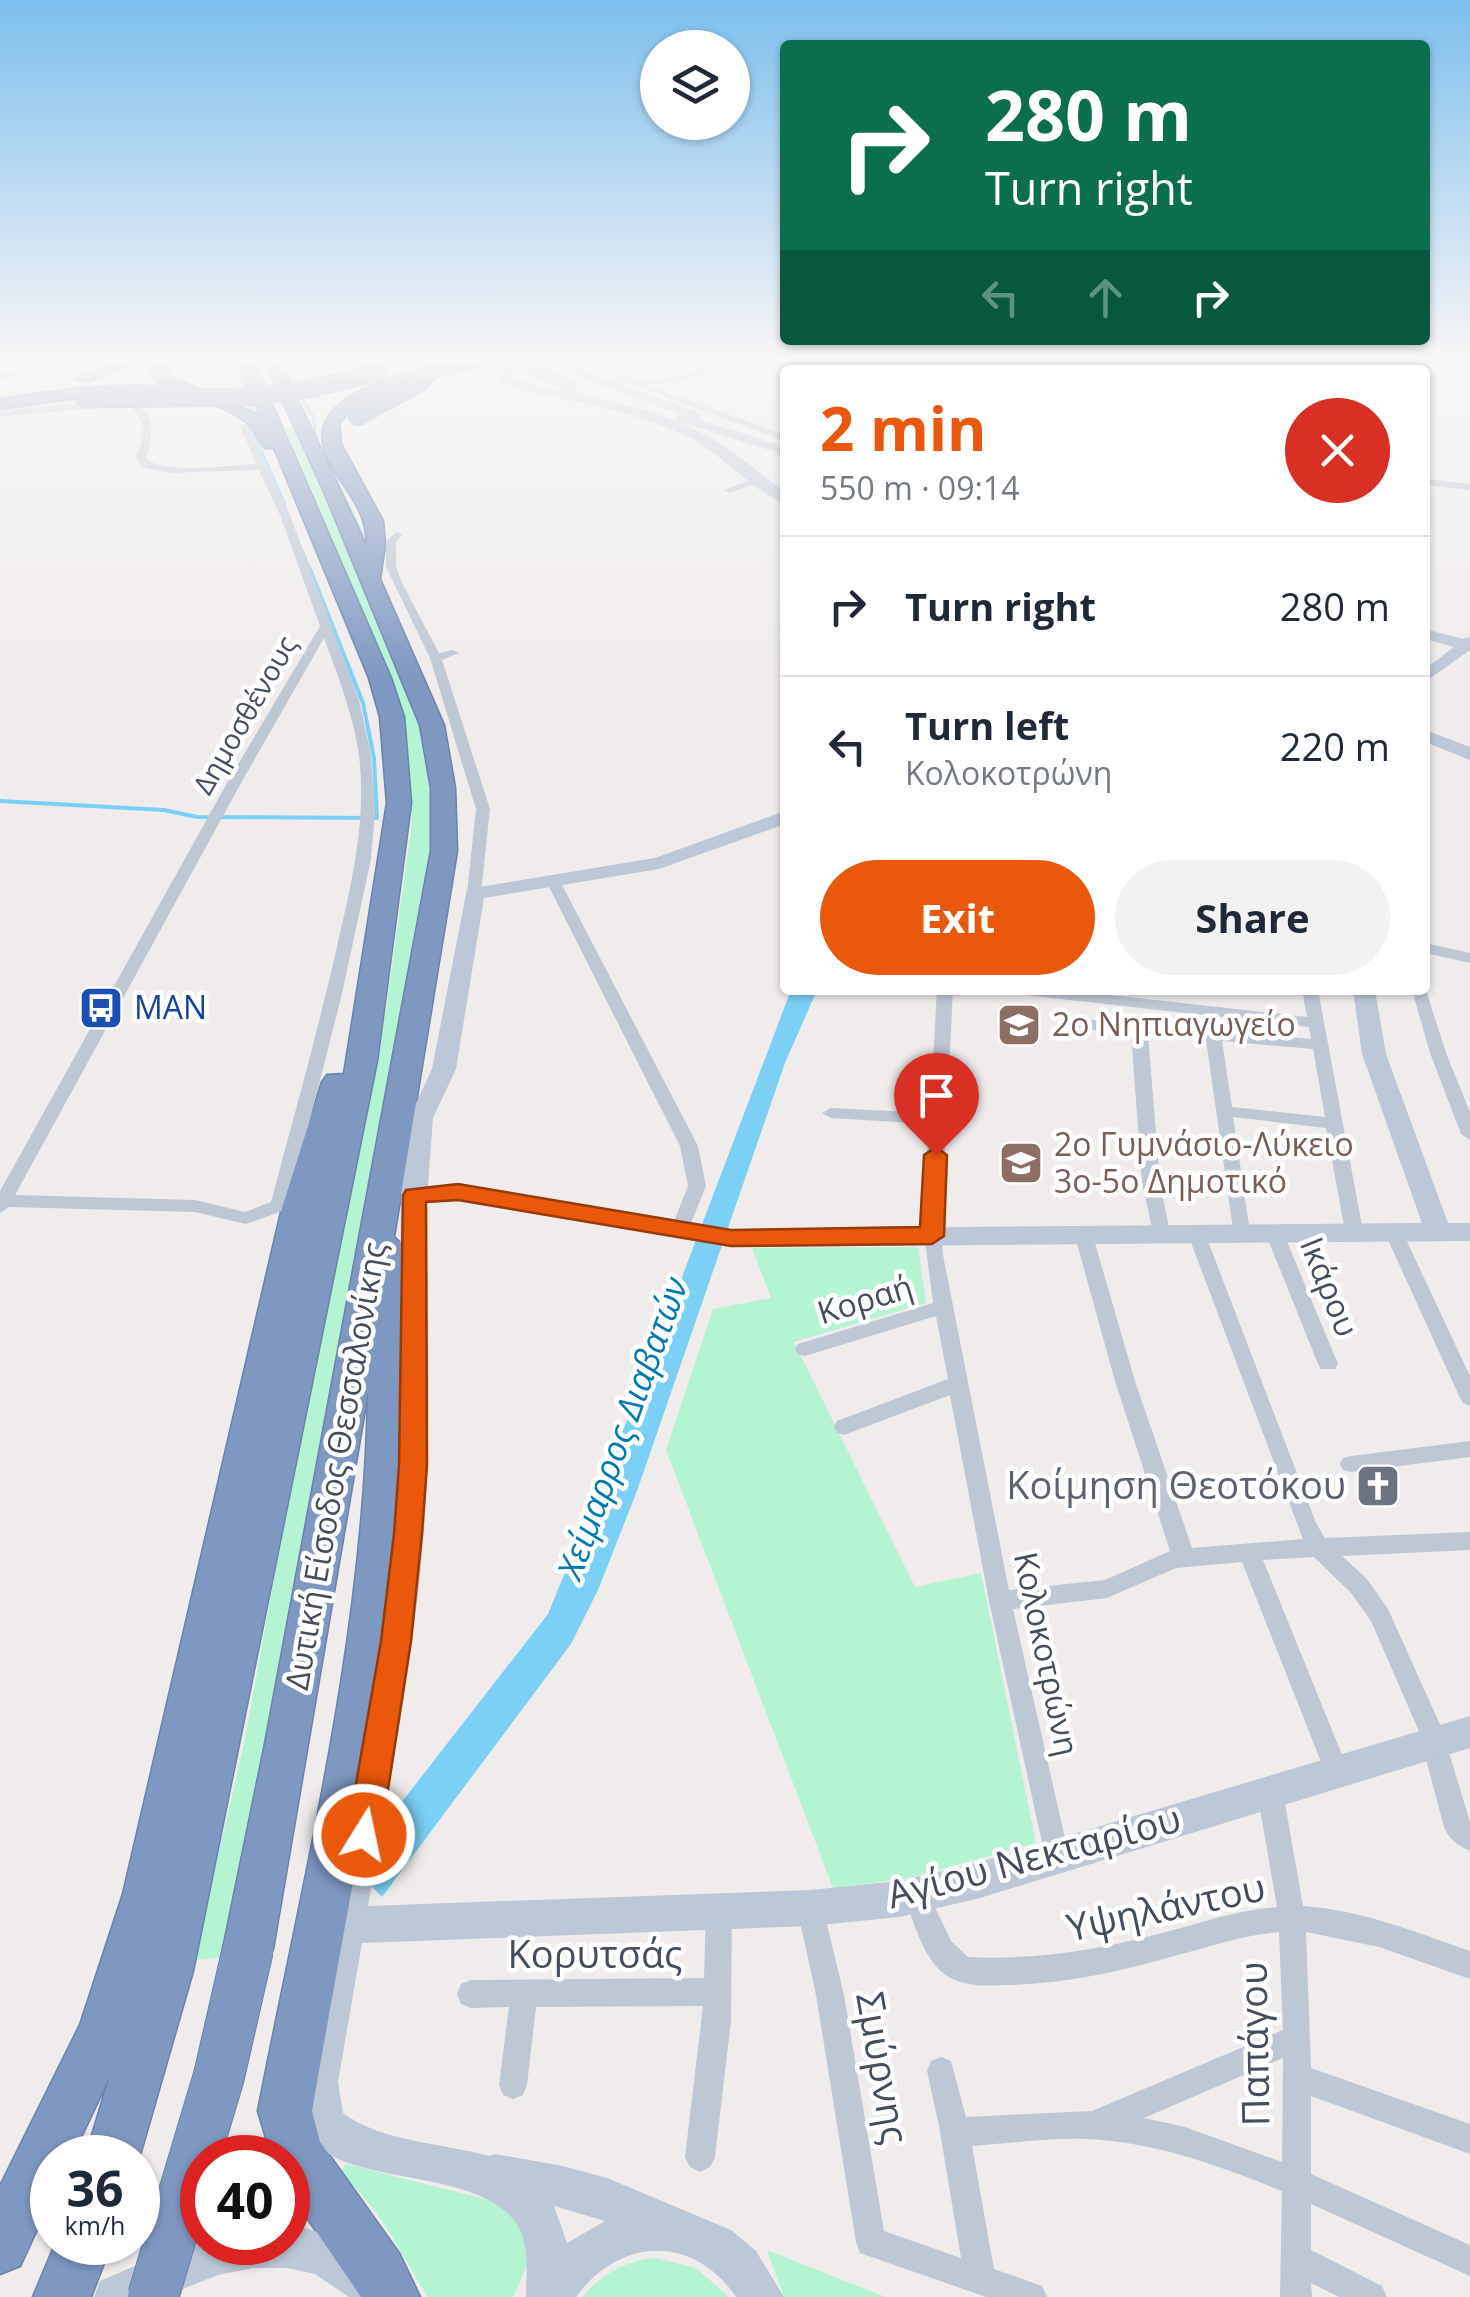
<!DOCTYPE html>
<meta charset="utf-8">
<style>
body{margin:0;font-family:"Open Sans",sans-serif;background:#f2f2f3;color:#1f2937;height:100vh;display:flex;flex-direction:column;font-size:38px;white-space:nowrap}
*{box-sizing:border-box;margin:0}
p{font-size:32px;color:#747a83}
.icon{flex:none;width:55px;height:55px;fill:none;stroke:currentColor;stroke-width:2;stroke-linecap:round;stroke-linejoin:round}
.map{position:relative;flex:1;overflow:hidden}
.details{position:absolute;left:780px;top:365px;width:650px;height:630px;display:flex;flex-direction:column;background:#fff;border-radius:10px;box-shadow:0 2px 8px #0004}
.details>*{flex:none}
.top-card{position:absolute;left:780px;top:40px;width:650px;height:305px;border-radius:10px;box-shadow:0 2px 8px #0004;background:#0b6e4f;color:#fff;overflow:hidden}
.tools{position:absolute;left:640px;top:30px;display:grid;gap:20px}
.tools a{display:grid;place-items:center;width:110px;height:110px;border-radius:50%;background:#fff;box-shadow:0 2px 8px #0004;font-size:50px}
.speed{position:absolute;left:30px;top:2135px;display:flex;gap:20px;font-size:50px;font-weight:700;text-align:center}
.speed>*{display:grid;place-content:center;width:130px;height:130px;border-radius:50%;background:#fff;box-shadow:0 2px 8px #0004;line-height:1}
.speed small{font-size:25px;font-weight:400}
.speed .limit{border:15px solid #d22;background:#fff;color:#111}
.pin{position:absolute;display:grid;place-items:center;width:85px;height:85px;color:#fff;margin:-102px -42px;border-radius:50% 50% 50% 0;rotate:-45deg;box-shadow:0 0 10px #0007}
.pin .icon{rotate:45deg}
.me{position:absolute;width:110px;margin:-55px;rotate:10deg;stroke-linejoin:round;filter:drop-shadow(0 0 8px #0008)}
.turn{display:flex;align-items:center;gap:35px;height:210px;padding:0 40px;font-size:45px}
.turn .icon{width:130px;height:130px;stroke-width:2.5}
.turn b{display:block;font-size:70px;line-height:85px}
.lanes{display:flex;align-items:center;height:95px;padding:0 40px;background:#0003;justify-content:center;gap:50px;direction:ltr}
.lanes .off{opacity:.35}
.round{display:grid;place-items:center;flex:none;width:105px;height:105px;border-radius:52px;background:#f2f2f3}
.summary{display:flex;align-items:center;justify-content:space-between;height:170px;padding:0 40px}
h1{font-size:60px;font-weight:700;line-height:75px;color:#ea580c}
.button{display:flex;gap:20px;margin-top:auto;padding:20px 40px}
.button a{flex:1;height:115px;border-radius:60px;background:#ea580c;color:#fff;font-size:40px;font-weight:700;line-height:115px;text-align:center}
.button a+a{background:#f2f2f3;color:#1f2937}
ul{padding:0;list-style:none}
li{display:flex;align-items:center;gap:30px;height:140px;padding:0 40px;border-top:2px solid #e0e1e3}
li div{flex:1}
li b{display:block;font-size:38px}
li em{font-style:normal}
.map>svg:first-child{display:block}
</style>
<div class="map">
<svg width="1470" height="2297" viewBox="0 0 1470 2297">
<rect width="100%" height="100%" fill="#f0ecec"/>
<path fill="#b4f4d3" d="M295 427 405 671 426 745 433 841 227 1957 194 1960 244 1744 321 1319 386 1010 412 823 407 740 398 698 283 429Z
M918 1247 926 1303 794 1342 915 1587 981 1573 1036 1843 910 1878 833 1888 666 1450 713 1309 771 1298 752 1248Z
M346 2164 497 2202 526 2231 527 2266 513 2297H428C400 2253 382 2209 340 2174Z
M767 2250 886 2297H784Z
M656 2258 696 2268 729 2297H582C602 2274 626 2260 656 2258Z"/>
<path fill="#7cd0f6" d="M791 990H817L785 1063 637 1491 598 1590 571 1644 382 1897 352 1866 548 1614 638 1393Z"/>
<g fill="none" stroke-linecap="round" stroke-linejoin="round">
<path stroke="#7cd0f6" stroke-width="2.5" d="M229 358 235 373 242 378 252 410
M282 358 294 369 288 371
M287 373 293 389
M287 373 423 360
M300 396 313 416 316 437 362 534
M254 434 285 504
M303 552 311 572"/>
<path stroke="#7cd0f6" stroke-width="4" d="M0 801 164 810 197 817 377 818 374 758 363 703 310 569"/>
<defs>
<path id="highway" d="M123 358H145L88 382 74 379Z
M161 358H176L167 371 171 377 257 414 263 423 237 358H252L391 678 404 717 411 803 377 1061 193 1971 138 2162V2158H85L110 2076 71 2158H52V2197L20 2266 0 2274V2186L80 2025 123 1894 282 1208 322 1082 327 1075 344 1074 387 803 380 717 369 678 274 448H265C259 440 253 429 246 422 193 377 64 399 0 409V399C56 390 111 383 168 387L159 383 151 371Z
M263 358H278L366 546C370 503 330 480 323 442 312 381 468 355 510 359L402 385 350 411 339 424 341 444 383 521 385 545 380 579 444 725 455 788 457 851 394 1237 405 1247C406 1348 410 1449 401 1550 383 1738 344 1925 312 2111L320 2142 399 2253 420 2297H361L288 2190V2158H272L258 2111C304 1874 365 1635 368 1392L273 1949 266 1967 248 1974 230 1967 223 1949 265 1744 431 851V788L420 725 325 494Z
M56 2242H112L91 2297H33Z"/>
</defs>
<use href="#highway" stroke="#6983ae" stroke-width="3"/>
<path fill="#bec7d4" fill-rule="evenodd" d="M73 358H90L0 380V374Z
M561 358C588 358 611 379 638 381 678 384 716 358 756 358L687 380 647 385 785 435V441Z
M952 358 1149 366 1153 368 1140 370Z
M106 401C115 402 130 401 138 405 157 416 152 442 146 458 161 475 232 465 256 464L240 426 247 424 290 515 359 700 371 755 375 812 371 859 341 998 288 1206 285 1210 246 1224 195 1212 9 1207 0 1213V1191L227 783 320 626 280 515 259 470 171 473 145 468 136 458C144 440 147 422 132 408L106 407 0 417V411ZM324 638C338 676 353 714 359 755 367 822 351 886 336 951 317 1035 293 1119 271 1202L245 1212 195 1200 15 1195 241 783Z
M762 476 765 477V481L729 493 724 490Z
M1425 479 1470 484V490L1425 485Z
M397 532 402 535 396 542V567L402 583 439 653 453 650 459 653 442 660 490 809 481 893 474 897 467 893 476 809 430 658 386 567V541Z
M553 877 560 881 698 1146 706 1186 687 1233 680 1235 671 1229 688 1186 680 1146 546 881Z
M1425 943 1470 953V963L1425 953Z
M1425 987 1446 1053 1470 1112V1140L1461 1134 1430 1053 1412 990H1425Z
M937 990H953L941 1226 943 1255 1009 1590 1105 1580 1170 1551 1115 1381 1074 1233 1083 1227 1092 1233 1135 1381 1192 1548 1303 1539 1187 1232 1189 1228H1203L1316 1523 1325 1538 1470 1532V1550L1342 1556 1367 1579 1388 1609 1442 1729 1470 1822V1851C1458 1846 1449 1839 1444 1827L1418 1729 1371 1621 1351 1593 1314 1557 1263 1560 1349 1772 1346 1780 1337 1783 1328 1780 1325 1772 1242 1562 1176 1568 1107 1598 1013 1609 1069 1856 1065 1865 1056 1868 1047 1865 989 1601 950 1395 844 1435 837 1433 834 1427 837 1421 948 1379 936 1316 805 1356 798 1354 795 1349 798 1344 933 1303 923 1226 929 1124 831 1118 822 1113 831 1108 930 1113Z
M1017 990H1066L1307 1017 1302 990H1318L1363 1231 1361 1235H1347L1345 1231 1326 1128 1233 1117 1250 1232 1248 1236H1234L1206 1040 1148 1035 1160 1182 1170 1233 1168 1237H1154L1142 1182 1131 1033 1081 1029 1073 1024 1081 1019 1311 1039 1309 1027 1025 995ZM1222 1041 1313 1049 1325 1117 1232 1107Z
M1393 1225 1402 1231 1470 1376V1406L1463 1403 1460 1398 1384 1231Z
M1274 1226 1283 1232 1338 1364 1335 1369H1321L1318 1364 1265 1232Z
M1470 1441V1457L1351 1472 1343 1470 1340 1464 1343 1458 1351 1456Z
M1270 1780 1279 1784 1283 1792 1303 1906C1361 1910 1416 1932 1470 1951V1979L1379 1947 1306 1932 1311 2068 1470 2124V2154L1311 2096V2174L1470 2245V2276L1311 2204V2250L1382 2286 1387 2297H1339L1311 2283 1312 2297H1280L1282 2191C1220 2166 1155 2142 1088 2139 1049 2138 1010 2143 972 2146L994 2269 1042 2286 1047 2297H986L860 2253 856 2242 816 1995 797 1908 801 1899 810 1895 819 1899 823 1908 844 1995 884 2231 961 2258 939 2126 927 2071 931 2061 941 2057 951 2061 966 2117 1092 2111 1283 2030 1279 1932C1243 1935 1209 1947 1174 1956 1119 1972 1063 1984 1007 1985 986 1986 965 1987 947 1976 922 1959 914 1920 903 1895L907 1886 916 1882 925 1886 951 1941 968 1957C1032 1960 1093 1951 1154 1935 1195 1925 1235 1910 1277 1907L1257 1792 1261 1784ZM1283 2058 1282 2162 1185 2127 1144 2118Z
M719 1898 728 1902 732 1911 731 2021 715 2157 710 2167 700 2172 690 2167 685 2157 703 2006 536 2007 527 2085 523 2095 513 2099 503 2095 499 2085 509 2007 471 2008 461 2004 457 1994 461 1984 471 1980 704 1978 706 1911 710 1902Z"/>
<path fill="#bcc7d8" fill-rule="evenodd" d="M929 358H941L938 370H926Z
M1151 358H1164L1153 370H1141Z
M534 360 562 362 702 414 700 420 785 447V455L676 421 679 414 557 368H535L510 375 522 382C579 395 643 404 696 430 728 446 757 470 785 493V504C752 491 721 452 684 435 631 410 570 401 514 388L499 380V370Z
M1425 629 1463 639 1470 637V650L1425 682V669L1454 647 1425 639Z
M1425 730 1470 747V760L1425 742Z
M785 811V824L659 869 484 898 456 1069 433 1118 428 1186 457 1183 731 1229 1422 1223 1362 1054 1353 990H1375L1386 1054 1448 1223H1470V1241L731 1247 457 1201 427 1203C427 1311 432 1421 424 1530 415 1656 389 1781 368 1906L810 1890 899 1881 980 1862 1470 1716V1748L980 1898 899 1917 810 1926 362 1943 338 2082 343 2113C381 2142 443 2143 489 2156L495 2154 563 2166 607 2178 731 2230 756 2251 784 2297H736C693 2234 620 2237 576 2297H526C526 2275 530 2248 519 2228 490 2175 385 2183 334 2157 325 2152 317 2145 309 2139L298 2082 373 1678 392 1535 398 1465 401 1195 409 1118 432 1069 467 889 655 858ZM554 2206 605 2221 567 2243Z
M288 2224C332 2234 385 2252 404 2297H349L315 2274 287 2268H253L218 2275 162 2297H94L100 2281 202 2237V2242H288Z"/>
<use href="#highway" fill="#7e98c2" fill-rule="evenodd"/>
<defs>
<path id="highway-bridge-far1" d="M84 399 249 397 308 389 378 372
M357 417 420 383 429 372 427 358"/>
<path id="highway-bridge" d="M153 2297 219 2076 248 1949"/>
</defs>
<use href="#highway-bridge-far1" stroke="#6983ae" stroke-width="19" stroke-linecap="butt"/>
<use href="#highway-bridge" stroke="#6983ae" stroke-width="52" stroke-linecap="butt"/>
<path stroke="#bcc7d8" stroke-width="14" d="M521 358 535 370 570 385"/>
<use href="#highway-bridge-far1" stroke="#7e98c2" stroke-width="18"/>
<use href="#highway-bridge" stroke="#7e98c2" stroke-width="50"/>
</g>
<linearGradient id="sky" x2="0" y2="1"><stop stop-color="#7dbfee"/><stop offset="0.53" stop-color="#f8f6f6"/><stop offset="1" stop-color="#f8f6f6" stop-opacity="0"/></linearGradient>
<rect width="1470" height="680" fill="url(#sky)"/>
<path fill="#ea580c" stroke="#983908" stroke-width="2.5" d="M936 1147 947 1155 944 1236 932 1244 731 1246 458 1200 426 1202 427 1465 422 1534 411 1641 381 1835 376 1846 364 1850 352 1846 347 1835 381 1641 394 1534 399 1465 403 1195 406 1190 458 1184 731 1230 920 1227 924 1155Z"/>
<defs>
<symbol id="bus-square" viewBox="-11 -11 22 22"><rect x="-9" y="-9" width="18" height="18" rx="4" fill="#1a4fb4" stroke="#fff"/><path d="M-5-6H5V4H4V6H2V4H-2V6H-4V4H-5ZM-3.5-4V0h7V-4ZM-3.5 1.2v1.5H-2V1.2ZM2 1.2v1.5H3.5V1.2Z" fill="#fff"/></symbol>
<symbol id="school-square" viewBox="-11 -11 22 22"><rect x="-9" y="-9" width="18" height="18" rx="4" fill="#8d6e63" stroke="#fff"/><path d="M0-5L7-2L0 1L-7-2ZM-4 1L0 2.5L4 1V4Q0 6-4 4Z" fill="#fff"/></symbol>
<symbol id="church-square" viewBox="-11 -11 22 22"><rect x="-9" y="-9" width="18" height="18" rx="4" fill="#6b7280" stroke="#fff"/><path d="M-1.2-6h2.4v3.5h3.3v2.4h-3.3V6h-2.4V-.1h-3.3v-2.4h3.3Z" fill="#fff"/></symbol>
</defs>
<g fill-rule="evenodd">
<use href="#bus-square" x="76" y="983" width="50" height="50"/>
<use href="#school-square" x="994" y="1000" width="50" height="50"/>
<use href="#school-square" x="996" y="1138" width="50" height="50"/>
<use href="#church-square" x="1353" y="1461" width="50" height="50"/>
</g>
<g text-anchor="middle" stroke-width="9" stroke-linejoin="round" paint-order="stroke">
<g font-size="28" fill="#434d5c" stroke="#fff">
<text transform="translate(245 715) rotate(-60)" y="10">Δημοσθένους</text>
</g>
<g font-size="32" fill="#164399" stroke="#fff" text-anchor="start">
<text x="134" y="1019">ΜΑΝ</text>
</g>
<g font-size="32" fill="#785e54" stroke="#fff" text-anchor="start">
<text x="1052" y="1036">2ο Νηπιαγωγείο</text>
<text x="1054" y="1156">2ο Γυμνάσιο-Λύκειο<tspan x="1054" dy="37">3ο-5ο Δημοτικό</tspan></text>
</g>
<g font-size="32" fill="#434d5c" stroke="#fff">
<text transform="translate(1329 1287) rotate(68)" y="11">Ικάρου</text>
<text transform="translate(865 1300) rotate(-17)" y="11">Κοραή</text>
<text transform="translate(336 1466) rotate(-80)" y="11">Δυτική Είσοδος Θεσσαλονίκης</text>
<text transform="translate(1046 1654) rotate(78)" y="11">Κολοκοτρώνη</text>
</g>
<g font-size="35" font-style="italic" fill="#007ab2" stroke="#fff">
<text transform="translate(623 1428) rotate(-70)" y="12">Χείμαρρος Διαβατών</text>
</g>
<g font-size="38" fill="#5b616d" stroke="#fff" text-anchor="end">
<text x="1346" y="1499">Κοίμηση Θεοτόκου</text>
</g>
<g font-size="38" fill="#434d5c" stroke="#fff">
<text transform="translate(1034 1857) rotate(-15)" y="13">Αγίου Νεκταρίου</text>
<text transform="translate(1166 1908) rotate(-12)" y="13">Υψηλάντου</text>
<text x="595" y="1968">Κορυτσάς</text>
<text transform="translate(1255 2044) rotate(-91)" y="13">Παπάγου</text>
<text transform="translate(882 2068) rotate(80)" y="13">Σμύρνης</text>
</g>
</g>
</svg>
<div class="tools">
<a><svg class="icon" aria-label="layers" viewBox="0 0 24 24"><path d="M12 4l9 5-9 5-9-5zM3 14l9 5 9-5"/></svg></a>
</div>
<div class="speed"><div>36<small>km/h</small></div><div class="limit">40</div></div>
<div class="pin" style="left:936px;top:1155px;background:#d93025"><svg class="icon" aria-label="arrive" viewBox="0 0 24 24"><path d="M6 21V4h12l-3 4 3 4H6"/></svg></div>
<svg class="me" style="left:364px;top:1835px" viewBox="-20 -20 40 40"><circle r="17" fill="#ea580c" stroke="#fff" stroke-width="3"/><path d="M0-11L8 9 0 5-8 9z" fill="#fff"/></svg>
<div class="top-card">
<div class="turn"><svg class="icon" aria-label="right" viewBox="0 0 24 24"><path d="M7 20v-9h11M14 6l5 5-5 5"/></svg><div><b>280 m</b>Turn right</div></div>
<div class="lanes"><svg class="icon off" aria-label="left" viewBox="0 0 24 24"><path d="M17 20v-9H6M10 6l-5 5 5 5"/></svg><svg class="icon off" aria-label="ahead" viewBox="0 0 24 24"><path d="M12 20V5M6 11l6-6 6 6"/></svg><svg class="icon" aria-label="right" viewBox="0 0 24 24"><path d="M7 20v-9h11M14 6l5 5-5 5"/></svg></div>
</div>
<section class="details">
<div class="summary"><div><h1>2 min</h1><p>550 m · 09:14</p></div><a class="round" style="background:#d93025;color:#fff"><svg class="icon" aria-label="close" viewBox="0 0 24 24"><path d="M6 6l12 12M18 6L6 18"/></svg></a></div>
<ul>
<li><svg class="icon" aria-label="right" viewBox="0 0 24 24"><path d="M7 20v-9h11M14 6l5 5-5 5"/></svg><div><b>Turn right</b></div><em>280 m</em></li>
<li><svg class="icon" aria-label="left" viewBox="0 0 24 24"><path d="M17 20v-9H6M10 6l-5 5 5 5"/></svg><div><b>Turn left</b><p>Κολοκοτρώνη</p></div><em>220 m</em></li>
</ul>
<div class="button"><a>Exit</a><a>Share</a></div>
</section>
</div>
